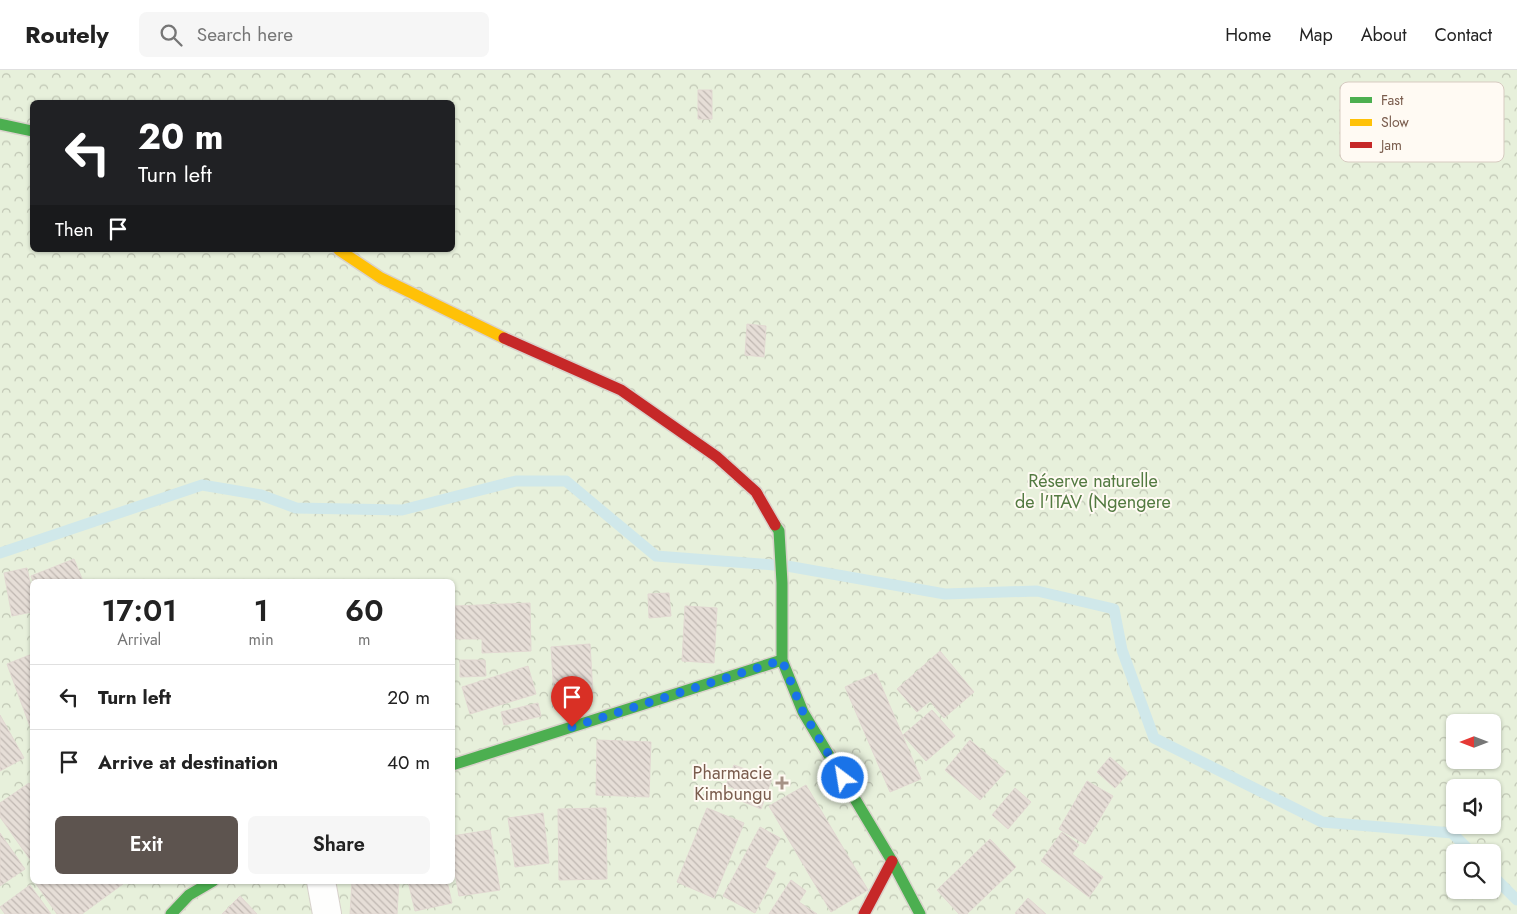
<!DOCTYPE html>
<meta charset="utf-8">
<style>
body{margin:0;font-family:Jost,sans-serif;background:#f6f6f6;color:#222;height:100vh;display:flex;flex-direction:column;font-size:19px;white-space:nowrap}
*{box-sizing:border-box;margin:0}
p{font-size:16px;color:#767676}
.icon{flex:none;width:28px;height:28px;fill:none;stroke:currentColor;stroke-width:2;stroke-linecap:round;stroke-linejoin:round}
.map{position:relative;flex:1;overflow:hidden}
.side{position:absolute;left:30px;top:509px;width:425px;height:305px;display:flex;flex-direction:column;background:#fff;border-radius:8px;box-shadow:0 1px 4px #0004}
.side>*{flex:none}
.banner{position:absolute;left:30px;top:30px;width:425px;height:152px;border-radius:8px;box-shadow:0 1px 4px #0004;background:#202124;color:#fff;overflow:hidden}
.needle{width:32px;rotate:270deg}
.buttons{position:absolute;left:1446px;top:644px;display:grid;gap:10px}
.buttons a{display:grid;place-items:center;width:55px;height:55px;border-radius:8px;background:#fff;box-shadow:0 1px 4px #0004;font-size:25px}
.pin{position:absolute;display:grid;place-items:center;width:42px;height:42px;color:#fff;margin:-51px -21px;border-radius:50% 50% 50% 0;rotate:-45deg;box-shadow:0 0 5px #0007}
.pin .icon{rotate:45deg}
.me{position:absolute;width:55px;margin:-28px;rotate:329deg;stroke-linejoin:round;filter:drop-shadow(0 0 4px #0008)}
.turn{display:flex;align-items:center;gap:18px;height:105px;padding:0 25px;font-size:22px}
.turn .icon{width:65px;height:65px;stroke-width:2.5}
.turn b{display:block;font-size:35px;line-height:42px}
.then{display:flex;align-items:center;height:48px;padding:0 25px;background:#0003;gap:10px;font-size:19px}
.eta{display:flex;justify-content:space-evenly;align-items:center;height:85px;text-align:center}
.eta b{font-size:30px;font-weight:600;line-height:35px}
.cta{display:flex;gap:10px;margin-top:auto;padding:10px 25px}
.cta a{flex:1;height:58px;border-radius:8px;background:#5d544f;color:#fff;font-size:20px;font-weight:600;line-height:58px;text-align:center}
.cta a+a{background:#f6f6f6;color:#222}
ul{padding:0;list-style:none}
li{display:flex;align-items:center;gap:15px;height:65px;padding:0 25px;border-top:1px solid #e0e0e0}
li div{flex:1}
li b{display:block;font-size:19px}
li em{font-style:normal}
header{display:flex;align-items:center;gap:30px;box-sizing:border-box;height:70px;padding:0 25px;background:#fff;border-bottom:1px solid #e0e0e0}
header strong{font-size:24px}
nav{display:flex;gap:28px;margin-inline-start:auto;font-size:18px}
.search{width:350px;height:45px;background:#f6f6f6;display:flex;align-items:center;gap:12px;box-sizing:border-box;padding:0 18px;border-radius:8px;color:#767676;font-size:19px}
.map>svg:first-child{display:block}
</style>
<header>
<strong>Routely</strong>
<div class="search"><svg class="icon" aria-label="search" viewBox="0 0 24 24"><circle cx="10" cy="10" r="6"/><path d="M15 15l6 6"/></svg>Search here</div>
<nav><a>Home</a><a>Map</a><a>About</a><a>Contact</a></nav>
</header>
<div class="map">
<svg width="1517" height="844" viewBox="0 0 1517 844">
<defs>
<pattern id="forest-crowns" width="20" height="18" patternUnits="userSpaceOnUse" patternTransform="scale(1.25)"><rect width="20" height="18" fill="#e7f0db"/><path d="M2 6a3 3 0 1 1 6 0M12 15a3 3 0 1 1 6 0" fill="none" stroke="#c0c6b4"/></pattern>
<pattern id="building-back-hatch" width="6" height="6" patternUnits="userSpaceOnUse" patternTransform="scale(1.25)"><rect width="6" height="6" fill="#e6ded7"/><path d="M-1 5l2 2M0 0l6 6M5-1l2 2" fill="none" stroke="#bfb7b1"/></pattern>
</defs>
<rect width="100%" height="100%" fill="#f9f5f0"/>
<path fill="url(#forest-crowns)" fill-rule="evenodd" d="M0 0H1517V844H0ZM32 32H452V180H32ZM32 511H452V811H32ZM1455 652H1492V690H1455ZM1455 718H1492V755H1455ZM1455 782H1492V820H1455Z"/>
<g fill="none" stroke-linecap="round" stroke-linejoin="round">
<path stroke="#d0e8ea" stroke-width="11" d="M0 483 202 415 261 425 296 438 402 440 516 411H566L656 486 787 496 945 524 1037 521 1114 539 1122 580 1154 668 1322 752 1452 763 1471 782
M1492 805 1517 830"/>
</g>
<path fill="url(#building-back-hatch)" stroke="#e2d8d2" d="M698 20H712V49H698Z
M747 254 766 256 764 287 745 285Z
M74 489 83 511H33L31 506Z
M27 498 32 522V542L12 546 4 503Z
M669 523 671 546 649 548 648 524Z
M530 533 531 581 482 583V569H456L455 536Z
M685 536 717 538 714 593 682 591Z
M590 574 593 624 554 626 551 577Z
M940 581 974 622 944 648 930 631 917 642 897 619Z
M32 584V662L7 594Z
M460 590H485L486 606 460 607Z
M528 596 536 624 470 644 462 617Z
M876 603 921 709 890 722 845 617Z
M538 633 541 646 504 655 501 642Z
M932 640 955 666 926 691 903 665Z
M0 645 24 688 0 701Z
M597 670 651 672 649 727 596 725Z
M970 670 1006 701 980 730 945 700Z
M1110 687 1128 703 1115 718 1097 702Z
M734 695 772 709 761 739 739 730 742 722 726 715Z
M1087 711 1113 726 1085 774 1059 759Z
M29 713 32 718 31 791 0 747V733Z
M806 715 868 820 831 842 769 736Z
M1015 718 1031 732 1008 759 992 745Z
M606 738 607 809 559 810 558 739Z
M707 738 744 753 714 828 677 812Z
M543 743 549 793 515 797 508 748Z
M760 757 780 768 765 797 776 803 755 843 723 826Z
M490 760 500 820 459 826 452 786V766Z
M1062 762 1079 775 1072 784 1103 807 1089 827 1041 791Z
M0 763 25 799 0 816Z
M990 769 1016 797 967 844H959L937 820Z
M791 810 806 821 799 832 817 844H769Z
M34 811H127L82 844H57Z
M352 811H399L397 844H350Z
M408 811H447L452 833 415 841Z
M30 815 51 844H5L0 837Z
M240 826 257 844H222Z
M1028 828 1046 844H1016L1015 843Z"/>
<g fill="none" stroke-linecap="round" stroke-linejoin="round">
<defs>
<path id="street" d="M321 811 327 844"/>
<path id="fast" d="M0 54 32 61
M775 455 779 461 782 513V590L803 642 892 791 920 844
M452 695 782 590
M171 844 189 825 213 811"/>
<path id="slow" d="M339 180 381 208 504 268"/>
<path id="jam" d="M504 268 621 320 717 387 756 422 775 455
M864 844 892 791"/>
</defs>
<use href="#street" stroke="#d7d1cb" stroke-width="30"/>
<use href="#fast" stroke="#d9d2cb" stroke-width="14"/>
<use href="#slow" stroke="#d9d2cb" stroke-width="14"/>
<use href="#jam" stroke="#d9d2cb" stroke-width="14"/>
<use href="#street" stroke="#fefefd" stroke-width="28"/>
<use href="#fast" stroke="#4caf50" stroke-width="11"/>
<use href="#slow" stroke="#ffc107" stroke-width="11"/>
<use href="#jam" stroke="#c62828" stroke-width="11"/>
</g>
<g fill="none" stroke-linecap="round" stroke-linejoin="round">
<path stroke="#1a73e8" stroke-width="9" stroke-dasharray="0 16.2" d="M572 657 782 590 803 642 843 708"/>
</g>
<path fill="#a69286" stroke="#fffaf3" stroke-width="2" d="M779.5 705.5h5v5h5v5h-5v5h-5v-5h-5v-5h5z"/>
<g text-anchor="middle" stroke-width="4" stroke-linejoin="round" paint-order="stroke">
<g font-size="18" fill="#537a41" stroke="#fffaf3">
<text x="1093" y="417">Réserve naturelle<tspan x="1093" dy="21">de l'ITAV (Ngengere</tspan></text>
</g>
<g font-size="18" fill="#7a5c4d" stroke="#fffaf3" text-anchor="end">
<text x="772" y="709">Pharmacie<tspan x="772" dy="21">Kimbungu</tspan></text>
</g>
</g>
<rect x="1340" y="12" width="164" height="80" rx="8" fill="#fffaf3" stroke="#d7cbc1" stroke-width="1"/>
<rect x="1350" y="27" width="22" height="6" fill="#4caf50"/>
<rect x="1350" y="49" width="22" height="7" fill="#ffc107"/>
<rect x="1350" y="72" width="22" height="6" fill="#c62828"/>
<g font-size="14" fill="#7a5c4d">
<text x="1381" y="35">Fast</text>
<text x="1381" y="57">Slow</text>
<text x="1381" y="80">Jam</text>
</g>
</svg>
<div class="buttons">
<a><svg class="needle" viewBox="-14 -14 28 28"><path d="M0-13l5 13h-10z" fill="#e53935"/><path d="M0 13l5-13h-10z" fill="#767676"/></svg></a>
<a><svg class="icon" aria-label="sound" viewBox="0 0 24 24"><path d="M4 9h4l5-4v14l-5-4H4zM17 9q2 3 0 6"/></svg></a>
<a><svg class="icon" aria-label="search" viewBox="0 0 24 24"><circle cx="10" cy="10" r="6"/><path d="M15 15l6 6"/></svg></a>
</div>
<div class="pin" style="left:572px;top:657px;background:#d93025"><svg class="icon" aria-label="arrive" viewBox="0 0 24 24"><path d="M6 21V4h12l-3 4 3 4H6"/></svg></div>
<svg class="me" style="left:843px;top:708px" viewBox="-20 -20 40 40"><circle r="17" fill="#1a73e8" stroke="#fff" stroke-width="3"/><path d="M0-11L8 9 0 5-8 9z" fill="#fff"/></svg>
<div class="banner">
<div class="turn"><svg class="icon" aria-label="left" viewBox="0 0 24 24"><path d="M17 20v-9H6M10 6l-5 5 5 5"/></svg><div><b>20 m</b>Turn left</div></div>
<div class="then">Then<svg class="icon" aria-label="arrive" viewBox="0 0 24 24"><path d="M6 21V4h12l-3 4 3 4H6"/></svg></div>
</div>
<section class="side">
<div class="eta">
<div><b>17:01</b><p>Arrival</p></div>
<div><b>1</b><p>min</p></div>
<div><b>60</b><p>m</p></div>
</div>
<ul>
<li><svg class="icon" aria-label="left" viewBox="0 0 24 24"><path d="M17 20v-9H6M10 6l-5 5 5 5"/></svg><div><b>Turn left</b></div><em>20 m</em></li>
<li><svg class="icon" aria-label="arrive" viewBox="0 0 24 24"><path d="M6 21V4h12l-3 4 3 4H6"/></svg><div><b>Arrive at destination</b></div><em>40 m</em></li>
</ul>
<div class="cta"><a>Exit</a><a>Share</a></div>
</section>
</div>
